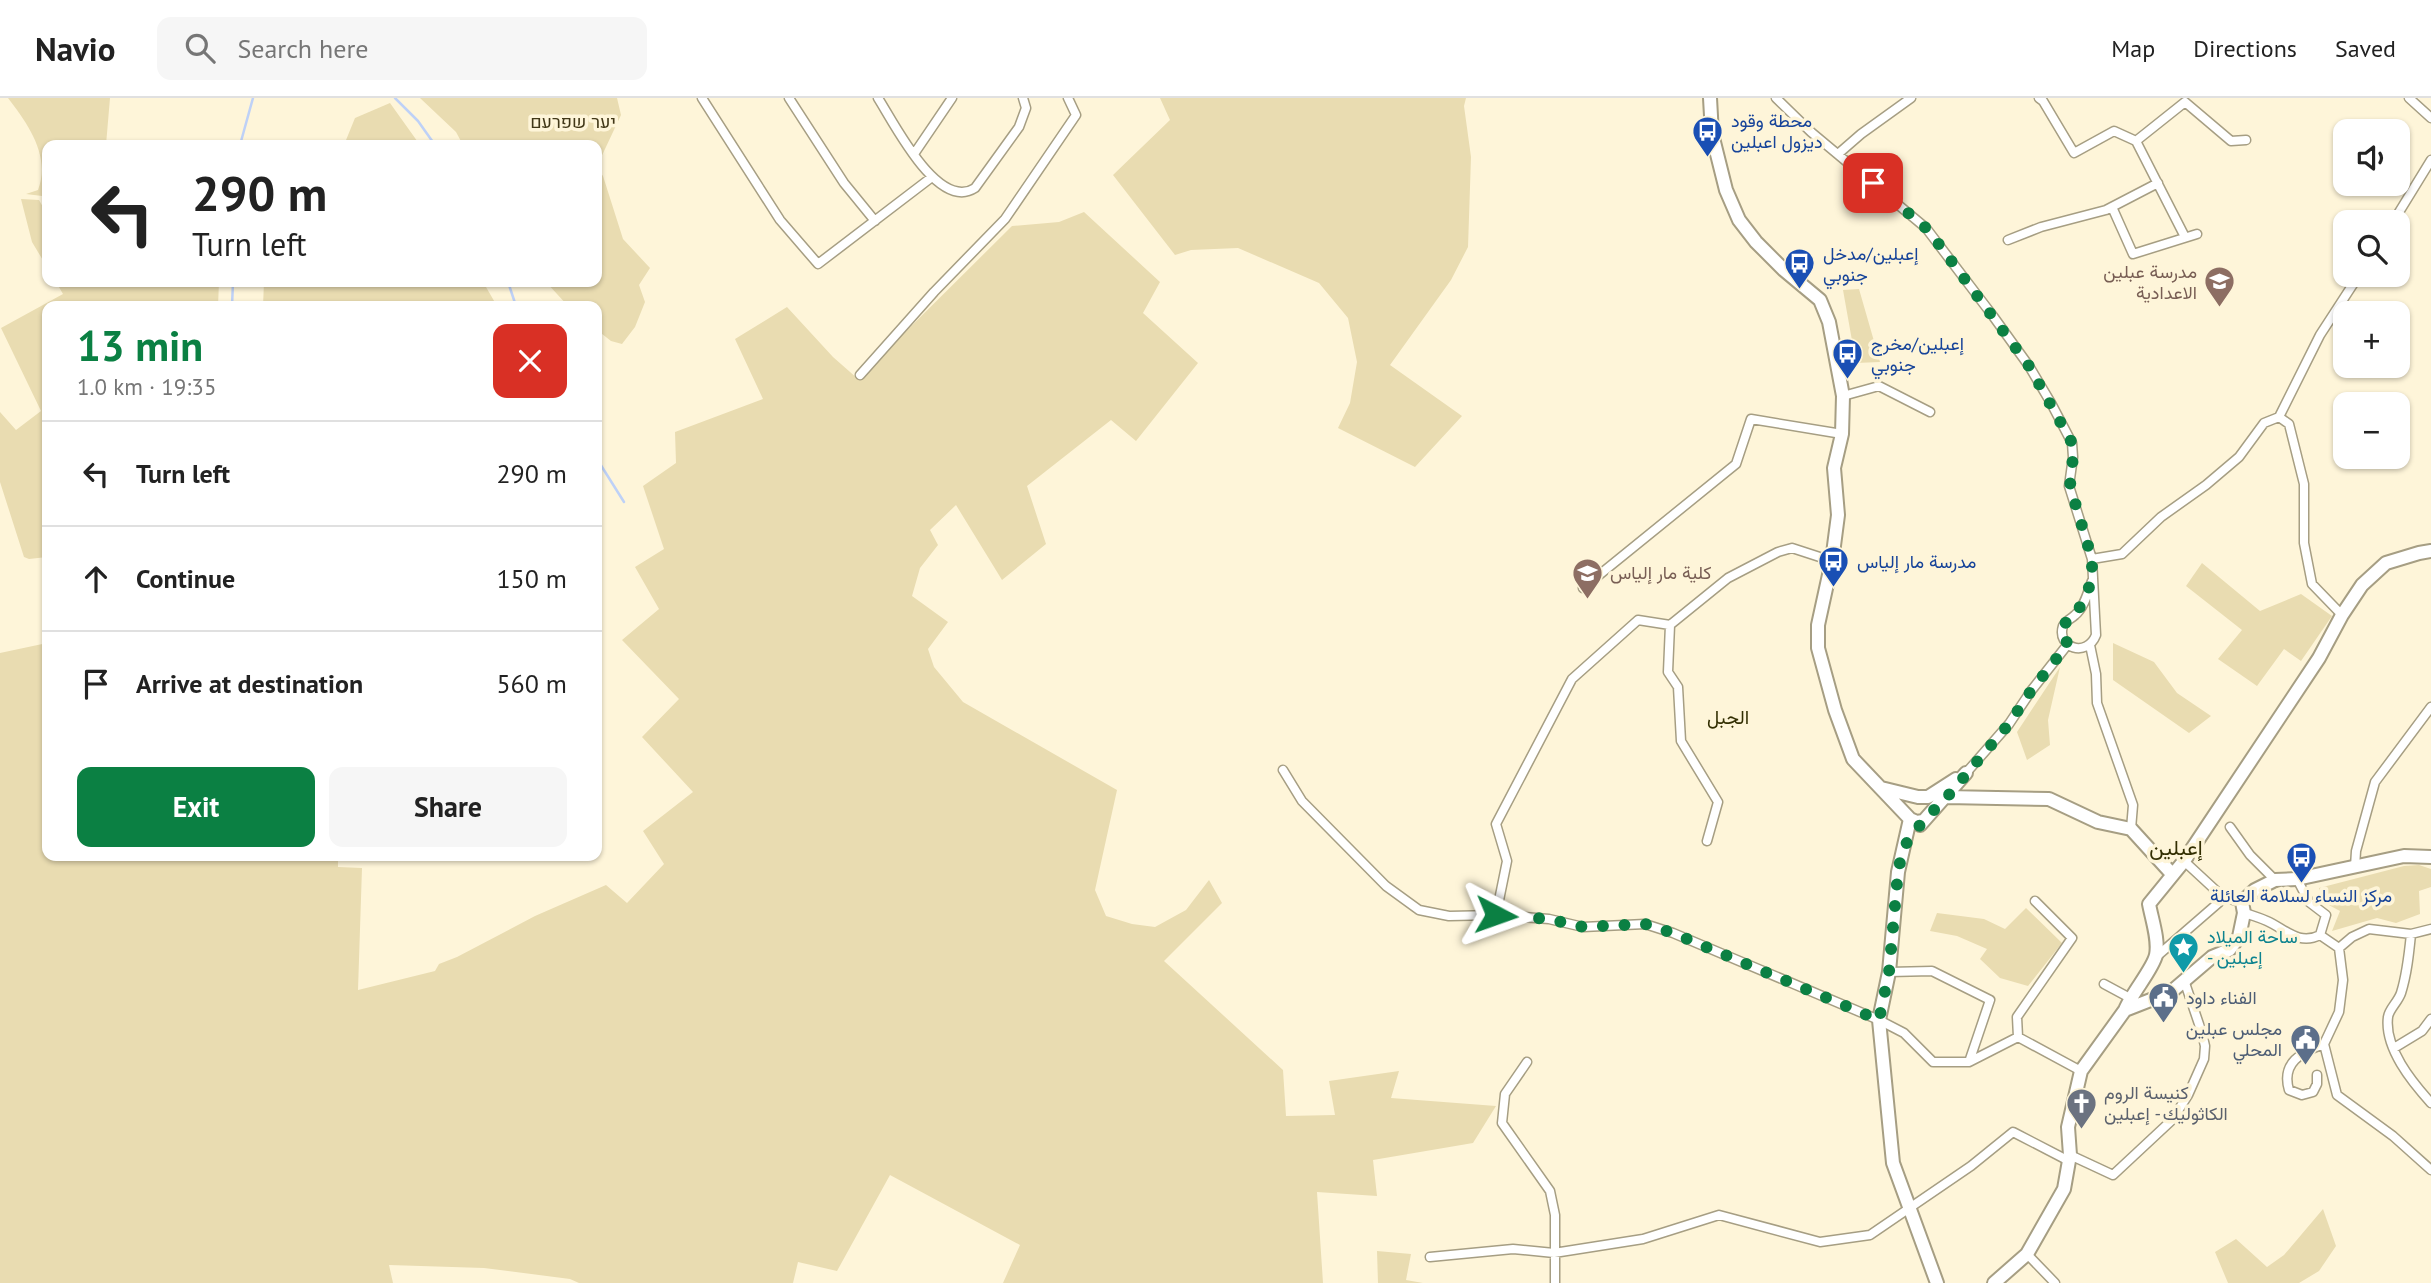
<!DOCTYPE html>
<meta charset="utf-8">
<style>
body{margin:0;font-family:"PT Sans",Vazirmatn,Heebo,sans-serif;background:#f6f6f6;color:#222;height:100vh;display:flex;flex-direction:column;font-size:26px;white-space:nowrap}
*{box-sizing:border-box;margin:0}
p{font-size:23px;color:#767676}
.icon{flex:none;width:38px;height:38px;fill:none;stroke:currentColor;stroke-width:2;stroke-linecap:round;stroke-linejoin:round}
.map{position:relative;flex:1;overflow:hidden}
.sheet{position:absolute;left:42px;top:203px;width:560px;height:560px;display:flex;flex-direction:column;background:#fff;border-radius:14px;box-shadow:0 2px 5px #0004}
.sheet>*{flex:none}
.top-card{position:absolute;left:42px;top:42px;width:560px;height:147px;border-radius:14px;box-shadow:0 2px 5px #0004;background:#fff;color:#222;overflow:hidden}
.controls{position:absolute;left:2333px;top:21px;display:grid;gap:14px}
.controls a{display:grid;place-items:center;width:77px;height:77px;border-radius:14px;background:#fff;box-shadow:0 2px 5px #0004;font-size:35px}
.pin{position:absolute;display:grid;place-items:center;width:60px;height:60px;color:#fff;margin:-30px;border-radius:14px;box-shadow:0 4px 10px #0006}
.me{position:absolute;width:77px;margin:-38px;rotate:94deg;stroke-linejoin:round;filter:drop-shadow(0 0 5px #0008)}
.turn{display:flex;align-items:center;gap:24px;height:147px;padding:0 35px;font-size:32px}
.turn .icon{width:91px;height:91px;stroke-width:2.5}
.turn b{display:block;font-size:49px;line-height:60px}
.round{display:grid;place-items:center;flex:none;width:74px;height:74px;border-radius:14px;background:#f6f6f6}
.overview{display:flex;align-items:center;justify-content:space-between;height:119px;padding:0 35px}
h1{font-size:42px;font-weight:800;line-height:52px;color:#0b8043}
.button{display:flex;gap:14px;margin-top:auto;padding:14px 35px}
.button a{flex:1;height:80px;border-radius:14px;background:#0b8043;color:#fff;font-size:28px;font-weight:800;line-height:80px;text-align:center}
.button a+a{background:#f6f6f6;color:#222}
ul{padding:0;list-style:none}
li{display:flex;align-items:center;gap:21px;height:105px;padding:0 35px;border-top:2px solid #e0e0e0}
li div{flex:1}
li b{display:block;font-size:26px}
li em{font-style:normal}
header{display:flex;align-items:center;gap:42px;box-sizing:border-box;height:98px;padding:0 35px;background:#fff;border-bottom:2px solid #e0e0e0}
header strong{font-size:33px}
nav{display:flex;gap:38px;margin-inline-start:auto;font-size:24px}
.search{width:490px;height:63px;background:#f6f6f6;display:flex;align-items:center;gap:18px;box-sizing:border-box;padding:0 24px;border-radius:14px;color:#767676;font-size:26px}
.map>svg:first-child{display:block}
</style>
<header>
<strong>Navio</strong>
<div class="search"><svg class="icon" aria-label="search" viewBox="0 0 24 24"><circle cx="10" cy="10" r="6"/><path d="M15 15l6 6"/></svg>Search here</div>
<nav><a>Map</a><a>Directions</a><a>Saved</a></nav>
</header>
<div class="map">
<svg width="2431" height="1185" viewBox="0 0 2431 1185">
<rect width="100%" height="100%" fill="#fef5d9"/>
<path fill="#e9dcb1" d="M8 0H110L106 47H47V106L42 98 26 96 38 92C51 58 28 26 8 0Z
M420 0H617L621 17 597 68V47H463L456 34Z
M1160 0H1466L1464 8 1471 59 1468 149 1451 182 1390 267 1462 318 1415 369 1338 330 1350 305 1357 264 1348 220 1319 185 1238 150 1191 152 1175 157 1113 77 1170 22Z
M390 5 420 47H344L355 20Z
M597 70 603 78 623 141 650 170 639 187 645 204 635 229 622 246 611 243 597 232V208H568L546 184H597Z
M21 101 39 102 47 116V169L32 144Z
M1084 114 1160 184 1143 215 1198 265 1136 343 1111 322 1027 388 1046 446 1002 482 956 407 930 432 938 447 920 470 912 498 948 524 928 551 934 569 963 604 1117 692 1095 792 1106 818 1132 826 1155 829 1186 812 1209 782 1222 805 1164 863 1283 972 1286 1018 1335 1017 1329 983 1399 973 1391 1000 1496 1008 1473 1045 1373 1062 1377 1098 1317 1094 1323 1185H1003L1020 1147 890 1077 837 1173 798 1164 793 1185H579L570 1181 484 1170 389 1167 393 1185H0V555L47 545V758H338V769L362 770 358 892 435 873 439 866 457 859 535 818 606 787 627 805 664 766 643 733 693 694 642 639 679 601 622 542 659 511 635 469 664 451 643 388 676 365 675 334 763 301 735 241 787 209 833 259 858 281 1012 128 1059 124Z
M56 184H219L218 208H47V459L29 461 24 459 0 384V314L16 332 41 313 1 230 63 196Z
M264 184H485L486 189 497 208H263Z
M1859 191 1880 264 1856 265 1843 192Z
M2202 465 2260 513 2301 496 2332 518 2301 563 2284 551 2257 588 2218 561 2242 532 2186 488Z
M2113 545 2154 564 2177 595 2211 618 2189 635 2113 582Z
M2060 569 2048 622 2050 647 2027 662 2017 634Z
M2419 767 2431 771V789L2419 793 2420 816 2396 825 2377 820 2332 833 2340 813 2325 805 2319 790 2404 768Z
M2026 810 2062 845 2028 888 2000 880 1980 861 1987 851 1957 838 1930 833 1937 815 1984 821 2005 831Z
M2323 1111 2336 1148 2319 1173 2299 1185H2228L2215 1154 2236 1141 2267 1169 2284 1157Z
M1377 1153 1411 1156 1406 1182 1423 1185H1378Z"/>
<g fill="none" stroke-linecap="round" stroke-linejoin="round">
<path stroke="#bed1f7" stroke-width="2.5" d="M395 0 418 23 435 47
M240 47 253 0
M508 184 516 208
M232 208 233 184
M597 361 624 404"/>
<defs>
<path id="street" d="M702 0 780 122 818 166 932 79
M789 0 844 85 875 123
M878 0C894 25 938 114 975 90L1019 29 1026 10 1023 0
M1776 0 1811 34 1926 130 1993 218 2029 268 2051 305 2072 345 2073 359 2069 388 2092 461 2096 537C2087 560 2056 550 2063 528 2066 522 2070 522 2075 517 2084 510 2088 494 2092 483
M2039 0 2043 3 2074 55 2114 33 2136 43 2185 4 2231 43 2246 42
M2409 0 2431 20
M2136 43 2185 139
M914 56 952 0
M1838 56 1861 36 1911 0
M2112 109 2133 156 2197 136
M2393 124 2431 62
M2008 142 2041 129 2106 112 2158 85
M860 277 934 194 1005 121 1076 17 1068 0
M1843 298 1879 288 1930 314
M2279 319 2320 237 2359 177
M2092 461 2122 456 2161 419 2206 387 2239 359 2264 325 2279 319 2289 326 2304 386V445L2312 486 2342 517
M1583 490 1736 366 1751 321 1842 336
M2090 547 2096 576 2097 605 2133 707 2131 731
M1283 672 1302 703 1386 788 1419 812 1449 818 1496 817 1549 821 1583 829 1645 826 1673 835 1879 922 1904 935 1933 964H1969L2018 939 2081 973
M1966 675 2009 626 2031 593 2068 546
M2230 729 2250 757 2275 782
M1707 743 1718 704 1681 643 1678 589 1668 574 1670 527 1728 480 1778 454 1792 450 1832 463
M2184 763 2224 800 2242 804
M2355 769 2356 753 2375 684 2431 609
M2297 781 2309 804 2326 817 2320 837
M2244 815C2252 817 2260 820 2267 823 2285 831 2299 848 2320 837L2339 850 2343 882 2339 914 2324 946 2337 997 2393 1038 2431 1072
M1496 817 1507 763 1496 726 1572 581 1638 522 1670 527
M2411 836C2409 856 2407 876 2401 895 2398 904 2389 911 2388 919 2384 950 2412 984 2431 1005
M2339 850 2352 839 2369 831 2411 836 2431 831
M2156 859 2224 800
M1889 874 1932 873 1990 902 1969 964
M2104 886 2130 900
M2018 939 2017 919 2072 840 2035 803
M2394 950 2422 933 2431 921
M1527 964 1505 996 1502 1025 1550 1093 1555 1117V1185
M2317 977V986L2313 994 2302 997 2289 992C2281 965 2301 954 2324 946
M2070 1057 2113 1077 2172 1022 2188 997 2204 961 2205 948 2202 935 2184 882
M2027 1156 2055 1185
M1430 1159 1513 1151 1554 1155 1643 1141 1719 1117 1820 1144 1870 1137 1971 1068 2013 1034 2069 1063"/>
<path id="secondary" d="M1710 0 1712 36 1726 92 1739 122 1756 144 1784 172 1820 202 1829 224 1843 298 1842 336 1834 370 1838 417 1832 463 1818 527V550L1835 612 1853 661 1910 721 1917 724 1923 723
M1881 690 1918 699H1928
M1928 699 1956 681
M1947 699 2049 701 2098 724 2131 731 2172 776
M1910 721 1898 774 1889 874 1879 922 1893 1065 1937 1185
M1920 727 1966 675
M2125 912C2131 896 2153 871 2156 857 2159 842 2152 822 2149 806L2184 763 2319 560 2342 517 2362 487 2386 465 2419 455 2431 453
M1994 1185 2027 1156 2064 1091 2070 1057 2068 1029 2081 973 2125 912 2171 894 2212 859 2229 852 2239 839 2244 815 2242 804 2255 792 2275 782 2297 781 2404 758 2431 759"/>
</defs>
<use href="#street" stroke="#a69e83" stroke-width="11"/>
<use href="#secondary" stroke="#a69e83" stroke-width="16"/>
<use href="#street" stroke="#fff" stroke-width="8"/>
<use href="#secondary" stroke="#fff" stroke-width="12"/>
</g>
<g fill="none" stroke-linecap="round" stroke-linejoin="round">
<path stroke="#0b8043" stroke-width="12" stroke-dasharray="0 21.6" d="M1496 817 1549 821 1583 829 1645 826 1673 835 1879 922 1889 874 1898 774 1903 750 1923 723 1947 699 2009 626 2031 593 2068 546 2062 537 2064 526 2076 517 2092 483V461L2070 388 2073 359 2072 345 2029 268 1938 145 1926 130 1873 85"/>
</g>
<defs>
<symbol id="bus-pin" viewBox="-11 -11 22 30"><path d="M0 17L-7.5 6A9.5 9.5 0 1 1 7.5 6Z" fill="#1a4fb4" stroke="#fef5d9"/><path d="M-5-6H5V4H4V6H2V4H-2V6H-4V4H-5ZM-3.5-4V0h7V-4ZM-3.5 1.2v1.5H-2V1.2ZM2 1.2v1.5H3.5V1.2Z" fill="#fff"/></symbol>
<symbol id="school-pin" viewBox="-11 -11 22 30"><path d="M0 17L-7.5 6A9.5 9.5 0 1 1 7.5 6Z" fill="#8d6e63" stroke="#fef5d9"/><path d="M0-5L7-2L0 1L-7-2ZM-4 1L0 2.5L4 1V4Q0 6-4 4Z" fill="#fff"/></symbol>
<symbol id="university-pin" viewBox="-11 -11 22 30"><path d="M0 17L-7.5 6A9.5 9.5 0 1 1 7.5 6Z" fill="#8d6e63" stroke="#fef5d9"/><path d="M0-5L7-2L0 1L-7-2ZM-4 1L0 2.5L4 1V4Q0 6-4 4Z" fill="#fff"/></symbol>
<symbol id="sight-pin" viewBox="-11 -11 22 30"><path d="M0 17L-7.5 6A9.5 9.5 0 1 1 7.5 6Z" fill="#0f9aa8" stroke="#fef5d9"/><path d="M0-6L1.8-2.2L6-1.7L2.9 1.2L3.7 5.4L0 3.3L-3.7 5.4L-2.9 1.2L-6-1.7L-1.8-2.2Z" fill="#fff"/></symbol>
<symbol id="civic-pin" viewBox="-11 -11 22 30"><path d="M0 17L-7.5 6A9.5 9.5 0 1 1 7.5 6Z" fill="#5c6f8a" stroke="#fef5d9"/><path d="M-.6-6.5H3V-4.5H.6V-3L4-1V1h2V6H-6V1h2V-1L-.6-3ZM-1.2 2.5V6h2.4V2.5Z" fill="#fff"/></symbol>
<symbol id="church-pin" viewBox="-11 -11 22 30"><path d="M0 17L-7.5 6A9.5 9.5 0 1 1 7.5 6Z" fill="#6b7280" stroke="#fef5d9"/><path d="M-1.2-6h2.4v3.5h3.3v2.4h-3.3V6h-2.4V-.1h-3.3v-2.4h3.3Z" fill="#fff"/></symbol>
</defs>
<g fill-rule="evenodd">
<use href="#bus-pin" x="1690" y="16" width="35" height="47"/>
<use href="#bus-pin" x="1782" y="148" width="35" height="47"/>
<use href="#school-pin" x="2202" y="166" width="35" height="47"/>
<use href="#bus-pin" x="1830" y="238" width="35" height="47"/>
<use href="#bus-pin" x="1816" y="446" width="35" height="47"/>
<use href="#university-pin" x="1570" y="458" width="35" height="47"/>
<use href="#bus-pin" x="2284" y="742" width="35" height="47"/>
<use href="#sight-pin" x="2166" y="832" width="35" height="47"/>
<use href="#civic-pin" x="2146" y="882" width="35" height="47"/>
<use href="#civic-pin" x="2288" y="924" width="35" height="47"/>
<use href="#church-pin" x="2064" y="988" width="35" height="47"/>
</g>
<g text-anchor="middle" stroke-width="7" stroke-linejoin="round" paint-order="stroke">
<g font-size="18" fill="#164399" stroke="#fef5d9" text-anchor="start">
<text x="1731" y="29">محطة وقود<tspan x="1731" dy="21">ديزول اعبلين</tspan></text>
<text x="1823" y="162">إعبلين/مدخل<tspan x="1823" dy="21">جنوبي</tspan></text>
<text x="1871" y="252">إعبلين/مخرج<tspan x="1871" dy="21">جنوبي</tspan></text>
<text x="1857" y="470">مدرسة مار إلياس</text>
<text x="2301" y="804" text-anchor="middle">مركز النساء لسلامة العائلة</text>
</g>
<g font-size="18" fill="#413717" stroke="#fef5d9">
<text x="573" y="30">יער שפרעם</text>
</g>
<g font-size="18" fill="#785e54" stroke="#fef5d9" text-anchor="end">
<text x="2197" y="180">مدرسة عبلين<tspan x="2197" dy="21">الاعدادية</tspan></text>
<text x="1610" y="481" text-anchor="start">كلية مار إلياس</text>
</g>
<g font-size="18" fill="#0d838f" stroke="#fef5d9" text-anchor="start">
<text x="2207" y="845">ساحة الميلاد<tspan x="2207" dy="21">- إعبلين</tspan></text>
</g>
<g font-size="18" fill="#4e5e75" stroke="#fef5d9" text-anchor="start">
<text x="2186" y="906">الفناء داود</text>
<text x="2282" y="937" text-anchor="end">مجلس عبلين<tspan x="2282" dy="21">المحلي</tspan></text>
</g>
<g font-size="18" fill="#5b616d" stroke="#fef5d9" text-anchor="start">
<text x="2104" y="1001">كنيسة الروم<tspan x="2104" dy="21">الكاثوليك - إعبلين</tspan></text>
</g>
<g font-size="19" fill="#322e02" stroke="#fef5d9">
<text x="1728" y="626">الجبل</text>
</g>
<g font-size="21" fill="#322e02" stroke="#fef5d9">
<text x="2176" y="757">إعبلين</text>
</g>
</g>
</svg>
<div class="controls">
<a><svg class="icon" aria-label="sound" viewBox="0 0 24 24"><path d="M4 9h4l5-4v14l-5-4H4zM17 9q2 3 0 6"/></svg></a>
<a><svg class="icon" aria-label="search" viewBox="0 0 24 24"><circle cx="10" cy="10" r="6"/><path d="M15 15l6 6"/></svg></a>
<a>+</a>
<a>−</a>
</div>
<div class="pin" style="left:1873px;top:85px;background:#d93025"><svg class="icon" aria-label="arrive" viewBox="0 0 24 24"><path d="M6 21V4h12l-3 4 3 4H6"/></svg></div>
<svg class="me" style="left:1496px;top:817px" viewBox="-20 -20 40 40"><path d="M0-17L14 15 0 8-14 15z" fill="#0b8043" stroke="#fff" stroke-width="4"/></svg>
<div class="top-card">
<div class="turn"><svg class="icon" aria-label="left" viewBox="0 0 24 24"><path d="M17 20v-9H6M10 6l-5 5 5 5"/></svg><div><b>290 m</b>Turn left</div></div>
</div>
<section class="sheet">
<div class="overview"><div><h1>13 min</h1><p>1.0 km · 19:35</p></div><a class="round" style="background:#d93025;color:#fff"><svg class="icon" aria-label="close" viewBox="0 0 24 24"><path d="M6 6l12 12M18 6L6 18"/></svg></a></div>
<ul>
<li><svg class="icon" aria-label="left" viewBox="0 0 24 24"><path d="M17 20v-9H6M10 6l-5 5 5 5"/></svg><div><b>Turn left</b></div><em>290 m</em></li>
<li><svg class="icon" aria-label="ahead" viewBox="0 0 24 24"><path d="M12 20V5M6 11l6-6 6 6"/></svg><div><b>Continue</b></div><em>150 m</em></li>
<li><svg class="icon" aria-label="arrive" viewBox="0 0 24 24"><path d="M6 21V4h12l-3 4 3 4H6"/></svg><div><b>Arrive at destination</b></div><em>560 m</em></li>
</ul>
<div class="button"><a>Exit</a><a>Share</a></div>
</section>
</div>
